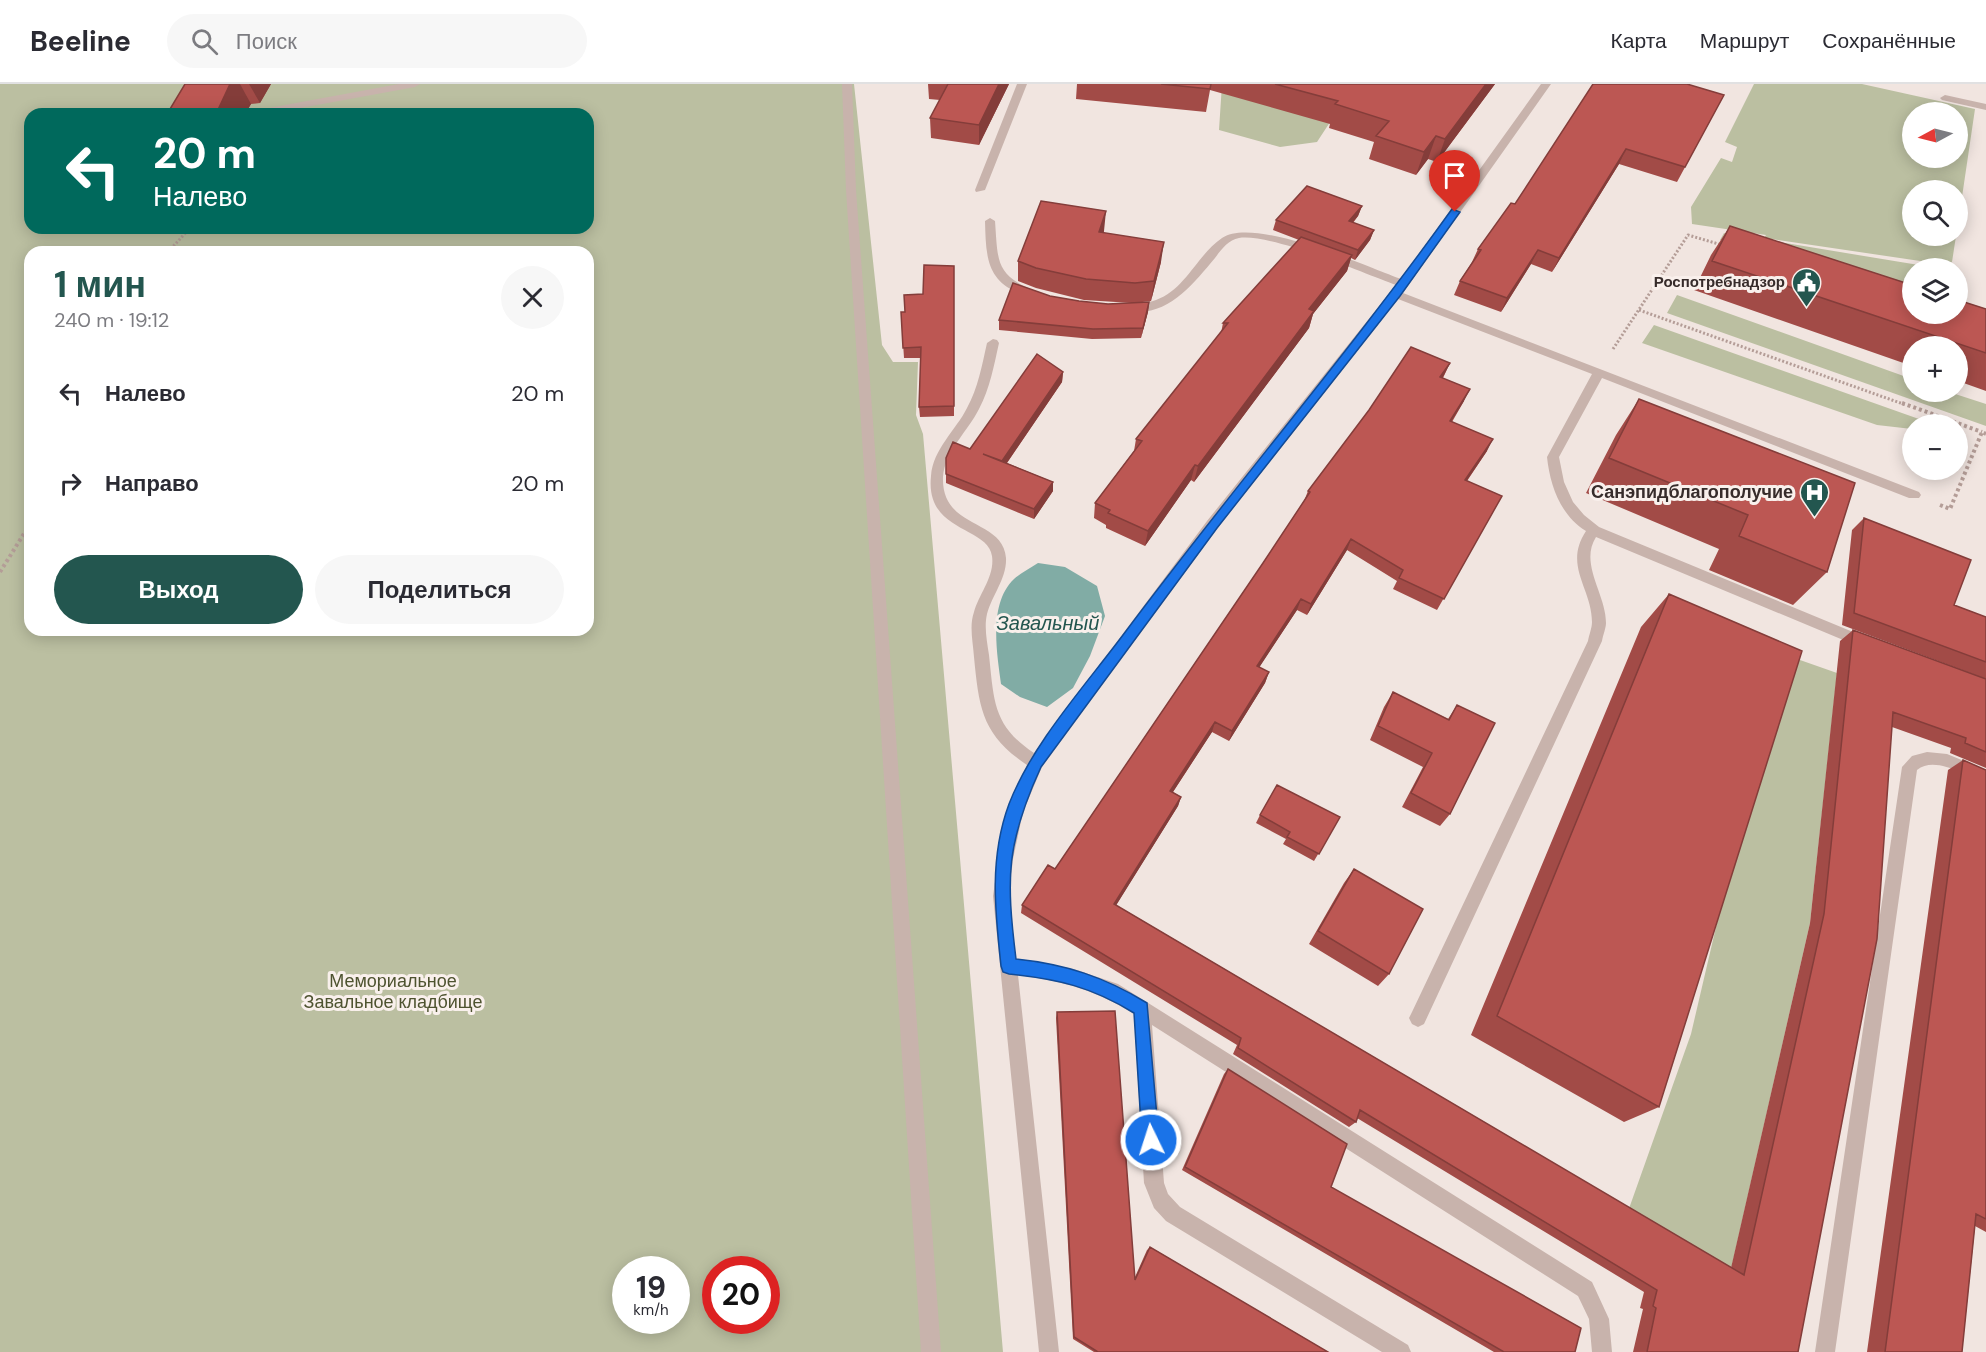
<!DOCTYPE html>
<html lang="ru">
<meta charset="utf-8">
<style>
body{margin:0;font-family:"DM Sans",sans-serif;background:#f7f7f7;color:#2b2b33;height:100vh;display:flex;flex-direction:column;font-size:22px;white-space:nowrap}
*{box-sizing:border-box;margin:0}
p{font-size:20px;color:#7c7c81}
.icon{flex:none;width:33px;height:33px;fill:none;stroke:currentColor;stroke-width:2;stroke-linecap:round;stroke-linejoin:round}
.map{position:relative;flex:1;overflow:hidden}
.side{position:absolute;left:24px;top:162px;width:570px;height:390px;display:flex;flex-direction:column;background:#fff;border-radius:18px;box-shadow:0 3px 15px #0003}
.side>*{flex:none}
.guide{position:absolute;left:24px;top:24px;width:570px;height:126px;border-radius:18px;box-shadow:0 3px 15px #0003;background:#00695c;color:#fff;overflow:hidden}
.needle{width:39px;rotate:263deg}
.buttons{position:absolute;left:1902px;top:18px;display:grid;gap:12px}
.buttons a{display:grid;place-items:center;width:66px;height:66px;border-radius:50%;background:#fff;box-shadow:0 3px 15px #0003;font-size:30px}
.speed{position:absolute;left:612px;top:1172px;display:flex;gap:12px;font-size:30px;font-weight:700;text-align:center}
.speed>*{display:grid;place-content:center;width:78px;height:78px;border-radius:50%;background:#fff;box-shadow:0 3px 15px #0003;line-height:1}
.speed small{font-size:15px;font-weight:400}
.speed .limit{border:9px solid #d22;background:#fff;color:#111}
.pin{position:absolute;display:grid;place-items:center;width:51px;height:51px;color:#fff;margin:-62px -26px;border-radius:50% 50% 50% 0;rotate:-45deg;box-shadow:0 0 6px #0007}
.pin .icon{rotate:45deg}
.me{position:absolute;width:66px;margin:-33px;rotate:356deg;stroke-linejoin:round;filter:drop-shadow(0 0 4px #0008)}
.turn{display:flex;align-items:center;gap:21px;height:126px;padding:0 30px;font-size:27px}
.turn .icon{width:78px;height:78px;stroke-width:2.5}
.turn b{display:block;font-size:42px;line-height:51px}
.round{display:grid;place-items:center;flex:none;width:63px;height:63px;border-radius:32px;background:#f7f7f7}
.head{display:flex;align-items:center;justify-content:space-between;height:102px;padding:0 30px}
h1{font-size:36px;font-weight:700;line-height:45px;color:#23564f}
.button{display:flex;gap:12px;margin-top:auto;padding:12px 30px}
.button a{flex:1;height:69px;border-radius:36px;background:#23564f;color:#fff;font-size:24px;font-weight:700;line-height:69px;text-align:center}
.button a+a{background:#f7f7f7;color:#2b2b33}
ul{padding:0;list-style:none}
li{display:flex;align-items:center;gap:18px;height:90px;padding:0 30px}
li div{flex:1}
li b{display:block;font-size:22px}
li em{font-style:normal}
header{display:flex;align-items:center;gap:36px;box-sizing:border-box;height:84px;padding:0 30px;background:#fff;border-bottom:2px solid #e1e1e2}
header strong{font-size:28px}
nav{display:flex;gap:33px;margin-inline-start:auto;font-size:21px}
.search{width:420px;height:54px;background:#f7f7f7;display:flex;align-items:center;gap:15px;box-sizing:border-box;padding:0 21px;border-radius:33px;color:#7c7c81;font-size:22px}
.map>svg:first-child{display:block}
</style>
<header>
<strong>Beeline</strong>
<div class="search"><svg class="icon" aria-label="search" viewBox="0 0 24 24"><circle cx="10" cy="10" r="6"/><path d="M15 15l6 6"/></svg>Поиск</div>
<nav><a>Карта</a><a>Маршрут</a><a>Сохранённые</a></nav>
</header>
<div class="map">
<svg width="1986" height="1268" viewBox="0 0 1986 1268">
<rect width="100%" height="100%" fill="#f1e5e0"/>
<path fill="#bbbfa1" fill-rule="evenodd" d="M0 0H854L882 261 893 278H918L916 331 923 350 1003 1268H0ZM30 30H588V144H30ZM30 168H588V546H30ZM626 1185H676V1236H626ZM716 1185H766V1236H716Z
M1222 0H1355L1317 58 1280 63 1219 46Z
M1754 0H1862L1975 25 1958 140V106H1912V152H1956L1952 178H1927L1764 154 1766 151 1692 140 1691 123 1721 74 1732 78 1737 63 1725 58ZM1912 28H1958V74H1912Z
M1724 149 1937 184H1912V216L1720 156Z
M1677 211 1912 295V308H1949L1986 320V342L1667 229Z
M1654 241 1933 340H1912V345L1877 341 1642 259Z
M1800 576 1837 589 1810 839 1729 1194 1626 1133 1691 950 1777 582Z"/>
<path fill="#81aca5" d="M1038 479 1065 483 1097 502 1105 532 1090 572 1073 604 1047 623 1020 613 1001 600C997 569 988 520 1014 495 1021 489 1030 484 1038 479Z"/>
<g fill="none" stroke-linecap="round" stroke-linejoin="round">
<path stroke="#b49d97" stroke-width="3" stroke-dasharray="2 2" stroke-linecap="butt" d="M168 168 190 144
M1639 226 1906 321
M1613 265 1688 151 1722 161"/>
<path stroke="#b49d97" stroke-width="4" stroke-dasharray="3 3" stroke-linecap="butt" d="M1902 319 1982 348
M1940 421 1950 425 1982 348 1986 350
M0 488 30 440"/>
<path fill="#c8b3ac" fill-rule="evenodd" d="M399 0H420L415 3 268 30H247L252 27Z
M842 0H852L856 106 941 1268H921L846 106Z
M1017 0H1027L985 106 976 108 975 106Z
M1541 0H1551L1403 209 1919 408 1921 411 1919 414H1909L1602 294 1559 373 1564 398 1573 418 1584 431 1599 443 1870 555 1872 559 1870 563H1860L1596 453C1579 480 1606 510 1606 539 1606 544 1603 551 1602 557L1424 940 1418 943 1412 940 1409 934 1412 928 1588 557C1589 551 1592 544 1592 538 1592 504 1563 482 1586 447 1560 431 1550 401 1547 373L1592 290 1398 215 1217 445 1042 683 1023 728 1013 775 1009 812 1016 875 1074 885 1118 900 1592 1198 1609 1235 1612 1268H1592L1589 1235 1578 1212 1152 941 1164 1099 1168 1110 1180 1123 1408 1261 1411 1268H1382L1166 1137 1154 1124 1144 1099 1134 930C1096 906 1062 897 1018 891L1059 1268H1039L993 812 1003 743 1027 681C982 651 979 624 974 573 973 558 969 542 974 528 979 510 995 492 992 472 988 442 925 449 931 392 933 365 956 346 967 324 978 304 982 281 987 259L993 255 997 256 999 259C994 281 990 304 979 325 968 347 945 367 943 393 941 446 1003 434 1006 474 1007 494 992 511 987 530 984 543 987 558 989 571 994 617 993 642 1034 669L1207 437 1396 201C1363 189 1271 149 1239 154 1228 156 1221 166 1215 174 1192 201 1166 236 1125 226V220C1135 218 1146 220 1156 216 1186 205 1197 171 1222 154 1254 132 1365 182 1401 195Z
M1945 11 1986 20V26L1942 16 1940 14Z
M990 134 995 137C998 177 995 191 1035 207V213C1028 214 1023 211 1017 208 985 195 986 167 985 137Z
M1927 668 1947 670 1986 686V700C1967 693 1936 671 1917 686L1835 1268H1815L1902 683 1912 672Z"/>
</g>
<path fill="#a24b47" d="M185 0H271L260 19 251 20 245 30Z
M928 0H1009L979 61 931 54 930 34 940 16 929 15Z
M1077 0H1495L1437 78 1428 75 1416 91 1369 75 1374 58 1329 44 1330 40 1210 6 1206 28 1076 15Z
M1724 11 1677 98 1619 80 1552 188 1531 180 1501 228 1454 211 1460 197 1472 178 1478 165 1515 120Z
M1362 122 1358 132 1353 139 1374 146 1370 156 1355 176 1351 174 1347 187 1313 230 1309 244 1194 398 1191 396 1145 462 1106 444V441L1094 434 1095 419 1134 367 1136 355 1221 249 1223 239 1299 156 1273 146 1276 136Z
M1730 142 1986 225V307L1958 297V262H1912V282L1694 206 1711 171Z
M1104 147V149L1161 178 1151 217 1134 219 1149 218 1148 228 1141 254 1092 255 999 246V236L1050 212 1079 217 1108 220 1132 219 1084 216 1036 204 1018 197V177Z
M954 192V332L920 333 919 323 921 274H904L901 228H905L923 210Z
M1450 279 1443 294 1464 317 1452 338 1487 367 1467 397 1502 412 1437 526 1393 505 1397 497 1347 466 1307 531 1297 526 1259 583 1269 588 1265 599 1229 657 1212 648 1173 708 1181 713 1178 722 1116 821 1731 1184 1810 839 1840 557 1853 546 1986 595V684L1950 669 1951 664 1892 643 1798 1268H1633L1643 1225 1640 1224 1644 1208 1357 1034 1356 1038 1349 1043 1233 970 1237 961 1021 829 1022 821 1055 785 1263 479 1304 417 1308 407Z
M1063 288 1062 298 1007 379 1053 398V407L1034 435 946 399V390L970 365Z
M1639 315 1827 488 1793 521 1709 486 1719 465 1586 409 1616 351Z
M1864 434 1954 521 1986 533V595L1842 541 1852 446Z
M1669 510 1659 1023 1624 1038 1471 951 1641 543Z
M1393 608 1448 635 1457 621 1450 730 1440 742 1402 723 1423 683 1370 656 1384 623Z
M1963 676 1986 686V1148L1975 1142 1962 1268H1867L1948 686Z
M1260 731 1340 733 1314 777 1283 760 1286 755 1256 739Z
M1354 785 1389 890 1378 902 1309 860 1344 799Z
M1057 928 1135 1193 1147 1166 1150 1163 1328 1268H1094L1073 1255 1056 934Z
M1228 985 1331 1103 1575 1268H1494L1182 1086 1224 990Z"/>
<path fill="#843d3a" d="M230 0H240L251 20 245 30H216Z
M249 0H271L260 19Z
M999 0H1009L979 61V41Z
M1486 0H1495L1437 78 1445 55Z
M1436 52 1428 75 1416 91 1424 68Z
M1626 65 1619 80 1552 188 1559 174Z
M1362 122 1358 132 1345 147 1349 137Z
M1106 127 1104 147 1097 168 1099 148Z
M1374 146 1370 156 1355 176 1358 166Z
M1164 158 1161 178 1151 217 1154 197Z
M1538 166 1531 180 1501 228 1507 214Z
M1352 171 1347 187 1313 230 1309 244 1194 398 1198 382 1309 225Z
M1149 218 1148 228 1141 254 1143 244Z
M1450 279 1444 291 1435 305 1440 293Z
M1063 288 1062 298 1002 386V377Z
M1470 305 1464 317 1444 349 1450 337Z
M1493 355 1487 367 1459 408 1465 396Z
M1195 381 1191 396 1145 462 1148 447Z
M1053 398V407L1034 435V425Z
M1351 455 1347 466 1307 531 1311 520Z
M1301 515 1297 526 1253 593 1257 582Z
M1269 588 1265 599 1229 657 1232 647Z
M1215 638 1212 648 1167 717 1170 707Z
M1181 713 1178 722 1112 828 1114 820Z"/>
<path fill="#bc5753" stroke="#843d3a" stroke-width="1.5" d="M185 0H230L216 30H167Z
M948 0H999L979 41 930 34Z
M1161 0H1211L1210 5Z
M1275 0H1486L1445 55 1436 52 1424 68 1376 52 1389 37 1335 20 1338 17Z
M1593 0H1687L1724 11 1685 83 1626 65 1559 174 1538 166 1507 214 1460 197 1481 166 1478 165 1511 119 1515 120Z
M1307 102 1362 122 1349 137 1374 146 1358 166 1276 136Z
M1041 117 1106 127 1099 148 1164 158 1154 197 1135 199 1086 195 1036 184 1018 177Z
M1730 142 1912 201V230H1958V216L1986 225V269L1712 177Z
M1301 153 1352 171 1309 225 1314 227 1198 382 1195 381 1148 447 1108 429 1110 426 1095 419 1142 357 1136 355 1228 239H1223Z
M924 181 954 182V322L919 323 921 263 903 264 901 228H905L904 211 923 210Z
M1013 199 1050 212 1079 217 1108 220 1149 218 1143 244 1093 245 999 236Z
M1411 263 1450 279 1440 293 1470 305 1450 337 1493 355 1465 396 1502 412 1444 515 1399 494 1403 486 1351 455 1311 520 1301 515 1257 582 1269 588 1232 647 1215 638 1170 707 1181 713 1114 820 1744 1191 1824 830 1853 546 1986 595V668L1965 659 1966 654 1893 628 1877 855 1798 1268H1647L1656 1224 1653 1222 1657 1206 1360 1026 1356 1038 1238 964 1241 954 1022 821 1048 781 1055 785 1263 479 1310 408 1308 407 1369 326Z
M1037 270 1063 288 1002 377 983 370 1053 398 1034 425 946 390V374L953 358 970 365Z
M1639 315 1855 399 1827 488 1739 452 1748 431 1609 374Z
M1864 434 1971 476 1954 521 1986 533V578L1854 529Z
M1669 510 1802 567 1659 1023 1497 932Z
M1393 608 1449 636 1457 621 1495 639 1450 730 1411 709 1432 669 1378 642Z
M1963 676 1986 686V1135L1976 1130 1962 1268H1885Z
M1277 701 1340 733 1319 770 1287 753 1290 748 1260 731Z
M1354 785 1423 825 1389 890 1318 847Z
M1115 927 1135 1196 1150 1163 1328 1268H1098L1074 1253 1057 928Z
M1228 985 1347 1060 1331 1103 1581 1244 1575 1268H1504L1185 1083Z"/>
<path fill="#1a73e8" stroke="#114b97" stroke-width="1.5" d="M1452 125 1460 128 1400 212 1217 444 1041 683C1006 759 1006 794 1016 875 1065 880 1105 893 1147 919L1159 1056 1157 1062 1151 1064 1145 1062 1142 1056 1134 929C1092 903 1058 895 1009 890L1003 888 1001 882C995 827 989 774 1009 720 1033 658 1086 601 1126 547 1232 405 1348 270 1452 125Z"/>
<defs>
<symbol id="civic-pin" viewBox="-11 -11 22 30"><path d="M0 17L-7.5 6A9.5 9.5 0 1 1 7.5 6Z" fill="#23564f" stroke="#f9f0ec"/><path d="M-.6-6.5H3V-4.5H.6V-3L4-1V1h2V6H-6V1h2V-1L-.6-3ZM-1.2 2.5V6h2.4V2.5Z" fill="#fff"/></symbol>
<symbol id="hospital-pin" viewBox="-11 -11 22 30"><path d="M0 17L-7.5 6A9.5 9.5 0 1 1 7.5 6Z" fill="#23564f" stroke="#f9f0ec"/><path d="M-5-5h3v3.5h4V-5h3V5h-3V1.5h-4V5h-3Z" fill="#fff"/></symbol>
</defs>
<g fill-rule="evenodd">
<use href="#civic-pin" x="1790" y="182" width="33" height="45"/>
<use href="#hospital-pin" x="1798" y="392" width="33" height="45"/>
</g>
<g text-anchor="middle" stroke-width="6" stroke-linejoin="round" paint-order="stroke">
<g font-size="15" font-weight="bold" fill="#372c2b" stroke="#f9f0ec" text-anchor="end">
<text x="1785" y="203">Роспотребнадзор</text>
</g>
<g font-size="18" font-weight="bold" fill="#372c2b" stroke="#f9f0ec" text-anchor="end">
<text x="1793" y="414">Санэпидблагополучие</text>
</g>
<g font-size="18" fill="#4e5330" stroke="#f9f0ec">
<text x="393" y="903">Мемориальное<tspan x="393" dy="21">Завальное кладбище</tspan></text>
</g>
<g font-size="20" font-style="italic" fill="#23564f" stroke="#f9f0ec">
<text x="1048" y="546">Завальный</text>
</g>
</g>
</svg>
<div class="buttons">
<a><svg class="needle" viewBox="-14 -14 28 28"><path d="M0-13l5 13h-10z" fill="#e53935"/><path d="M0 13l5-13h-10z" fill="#7c7c81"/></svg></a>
<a><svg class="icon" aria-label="search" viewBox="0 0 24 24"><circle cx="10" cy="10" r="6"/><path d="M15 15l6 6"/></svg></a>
<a><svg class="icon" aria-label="layers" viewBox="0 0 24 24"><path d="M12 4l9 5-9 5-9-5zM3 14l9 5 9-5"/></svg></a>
<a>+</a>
<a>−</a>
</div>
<div class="speed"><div>19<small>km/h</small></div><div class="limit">20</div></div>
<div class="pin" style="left:1455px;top:128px;background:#d93025"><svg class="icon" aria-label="arrive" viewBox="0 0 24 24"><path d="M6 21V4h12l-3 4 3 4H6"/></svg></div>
<svg class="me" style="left:1151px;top:1056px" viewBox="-20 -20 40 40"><circle r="17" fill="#1a73e8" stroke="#fff" stroke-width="3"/><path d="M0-11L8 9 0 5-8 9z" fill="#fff"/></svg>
<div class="guide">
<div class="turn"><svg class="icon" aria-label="left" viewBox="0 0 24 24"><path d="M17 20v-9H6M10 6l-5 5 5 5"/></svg><div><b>20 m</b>Налево</div></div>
</div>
<section class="side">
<div class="head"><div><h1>1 мин</h1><p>240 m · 19:12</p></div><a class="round"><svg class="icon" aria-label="close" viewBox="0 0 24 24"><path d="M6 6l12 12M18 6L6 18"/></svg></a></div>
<ul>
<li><svg class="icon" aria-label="left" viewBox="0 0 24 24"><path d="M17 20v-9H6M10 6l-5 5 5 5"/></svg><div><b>Налево</b></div><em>20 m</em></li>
<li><svg class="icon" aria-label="right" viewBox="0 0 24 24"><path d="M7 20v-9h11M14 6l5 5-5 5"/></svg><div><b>Направо</b></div><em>20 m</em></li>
</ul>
<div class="button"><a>Выход</a><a>Поделиться</a></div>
</section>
</div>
